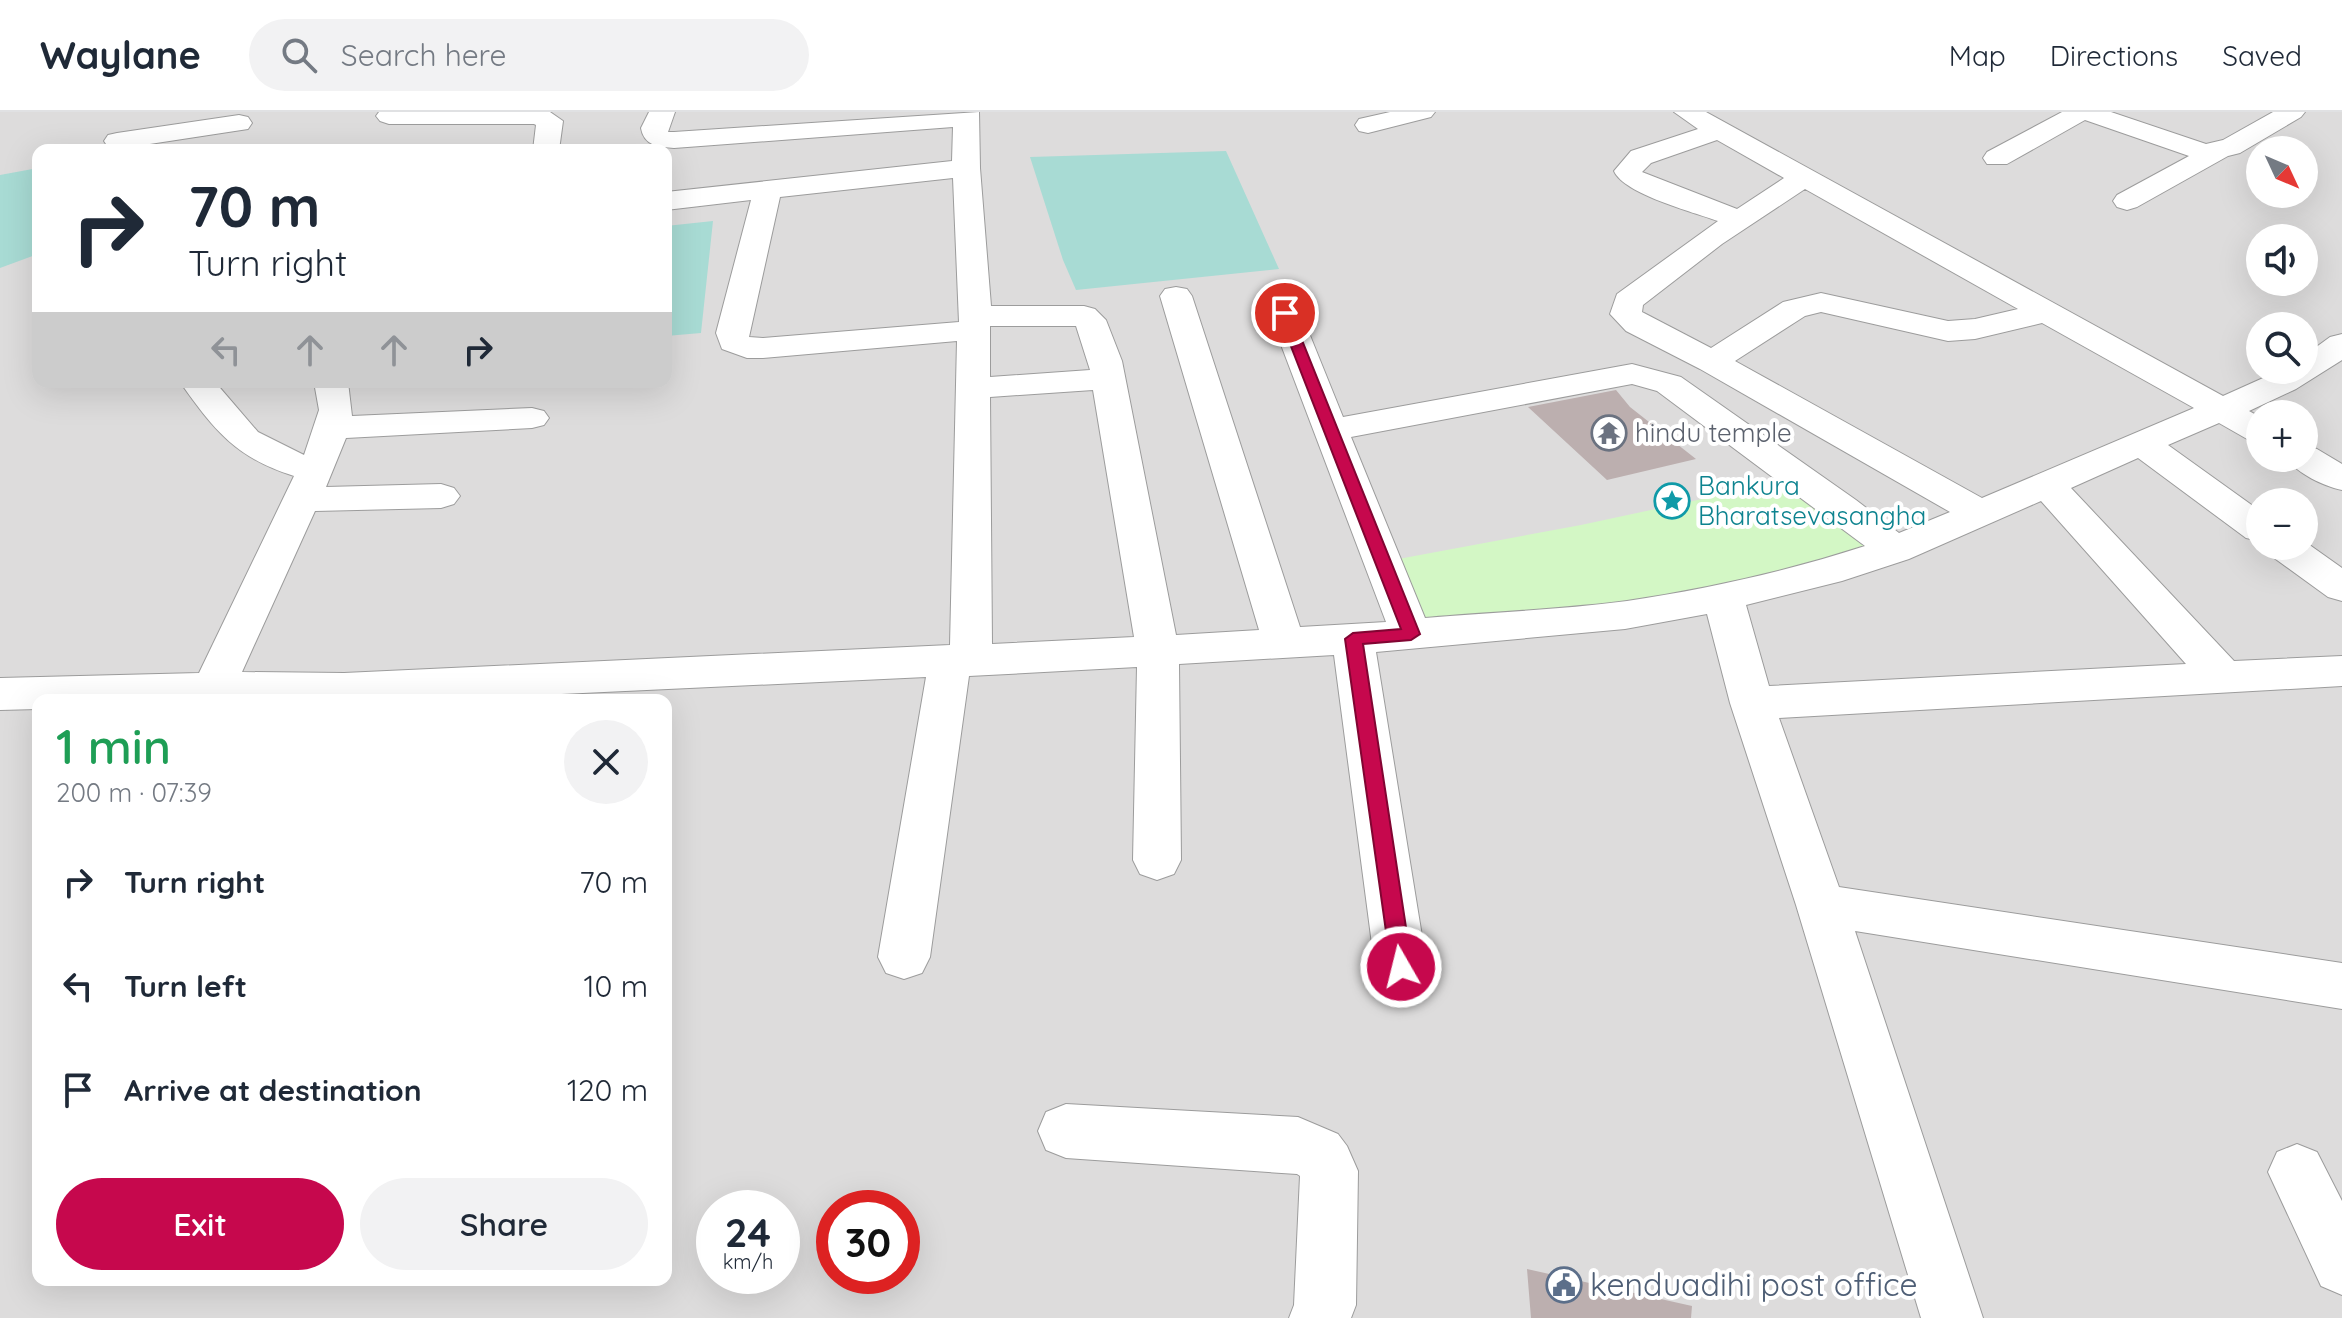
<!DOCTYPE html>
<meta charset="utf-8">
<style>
body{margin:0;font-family:Quicksand,sans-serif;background:#f2f2f3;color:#1f2937;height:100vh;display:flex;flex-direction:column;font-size:30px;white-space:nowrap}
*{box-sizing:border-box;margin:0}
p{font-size:26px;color:#747a83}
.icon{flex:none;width:44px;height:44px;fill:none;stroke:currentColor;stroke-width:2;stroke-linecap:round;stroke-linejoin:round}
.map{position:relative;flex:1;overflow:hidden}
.side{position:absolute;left:32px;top:582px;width:640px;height:592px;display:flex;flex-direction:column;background:#fff;border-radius:16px;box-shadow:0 8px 32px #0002}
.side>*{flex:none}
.top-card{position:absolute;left:32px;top:32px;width:640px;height:244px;border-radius:16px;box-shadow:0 8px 32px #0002;background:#fff;color:#1f2937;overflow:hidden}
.needle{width:52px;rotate:134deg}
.fabs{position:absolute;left:2246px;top:24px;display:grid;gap:16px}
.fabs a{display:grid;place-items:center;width:72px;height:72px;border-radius:50%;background:#fff;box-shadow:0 8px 32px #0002;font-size:40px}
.speed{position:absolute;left:696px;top:1078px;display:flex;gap:16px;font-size:40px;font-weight:700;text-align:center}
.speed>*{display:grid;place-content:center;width:104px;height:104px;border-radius:50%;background:#fff;box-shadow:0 8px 32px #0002;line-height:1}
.speed small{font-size:20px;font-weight:400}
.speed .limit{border:12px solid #d22;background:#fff;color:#111}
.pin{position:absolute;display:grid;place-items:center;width:68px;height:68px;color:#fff;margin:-34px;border:4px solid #fff;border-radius:50%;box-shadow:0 2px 8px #0007}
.me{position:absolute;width:88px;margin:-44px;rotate:352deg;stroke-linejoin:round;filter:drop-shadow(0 0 6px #0008)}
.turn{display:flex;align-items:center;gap:28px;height:168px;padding:0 24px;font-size:36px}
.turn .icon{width:104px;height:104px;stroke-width:2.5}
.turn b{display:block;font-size:56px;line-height:68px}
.lanes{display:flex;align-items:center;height:76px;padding:0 24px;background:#0003;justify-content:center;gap:40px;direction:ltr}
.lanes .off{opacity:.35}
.round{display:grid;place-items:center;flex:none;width:84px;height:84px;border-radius:42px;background:#f2f2f3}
.summary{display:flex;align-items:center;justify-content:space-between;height:136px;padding:0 24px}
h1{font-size:48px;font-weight:600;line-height:60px;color:#1e9e55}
.cta{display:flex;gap:16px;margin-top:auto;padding:16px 24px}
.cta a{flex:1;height:92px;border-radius:48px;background:#c6084d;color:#fff;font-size:32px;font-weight:600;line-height:92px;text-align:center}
.cta a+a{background:#f2f2f3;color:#1f2937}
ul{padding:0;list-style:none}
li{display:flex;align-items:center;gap:24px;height:104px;padding:0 24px}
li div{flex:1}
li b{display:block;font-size:30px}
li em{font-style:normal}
header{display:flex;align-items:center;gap:48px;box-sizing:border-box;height:112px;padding:0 40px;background:#fff;border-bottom:2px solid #e0e1e3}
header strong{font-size:38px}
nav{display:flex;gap:44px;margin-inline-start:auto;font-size:28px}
.search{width:560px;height:72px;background:#f2f2f3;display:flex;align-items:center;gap:20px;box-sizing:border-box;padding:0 28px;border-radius:44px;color:#747a83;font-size:30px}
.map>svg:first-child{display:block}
</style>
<header>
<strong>Waylane</strong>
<div class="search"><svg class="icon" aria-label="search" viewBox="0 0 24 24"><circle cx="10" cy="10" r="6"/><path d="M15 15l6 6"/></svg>Search here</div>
<nav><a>Map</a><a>Directions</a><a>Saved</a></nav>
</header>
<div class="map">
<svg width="2342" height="1206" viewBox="0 0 2342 1206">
<rect width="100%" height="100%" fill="#efe9e6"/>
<path fill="#dddcdc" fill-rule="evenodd" d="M0 0H2342V1206H0ZM38 38H666V270H38ZM2260 38H2304V82H2260ZM2260 126H2304V170H2260ZM2260 214H2304V258H2260ZM2260 302H2304V346H2260ZM2260 390H2304V434H2260ZM38 588H666V1168H38ZM714 1096H782V1164H714ZM834 1096H902V1164H834Z"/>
<path fill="#d3f7c5" d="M1786 369 1878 435 1721 476 1544 502 1415 514 1393 448 1581 413Z"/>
<path fill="#a8dbd4" d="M1226 39 1279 157 1076 178 1063 148 1030 45Z
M38 56V142L0 156V63Z
M713 109 701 221 666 224V114Z"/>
<path fill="#bcafaf" d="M1616 278 1630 295 1696 347 1607 368 1528 295Z
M1527 1157 1692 1194 1691 1206H1531Z"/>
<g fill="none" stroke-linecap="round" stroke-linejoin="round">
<defs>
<path id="minor" d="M379 0H550L563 9 559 38H533L536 13 534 12H389L380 9 376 4Z
M649 0H675L668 20H674L979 0 980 56 991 194H1084L1095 197 1106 208 1122 249 1176 523 1259 518 1160 184 1165 177 1176 175 1187 177 1192 184 1300 515 1386 510 1269 201 1274 194 1285 191 1296 194 1301 201 1343 305 1632 252 1681 265 1856 388 1899 421 1950 400 1700 257 1626 219 1610 202 1617 182 1718 109C1693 100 1624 82 1614 59L1631 39 1698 17 1674 0H1706L2223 284 2281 258H2304V244L2330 225 2342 222V248L2296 277 2249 299 2260 305V330L2247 327 2219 311 2168 333 2260 399V429L2246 426 2138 346 2071 376 2234 549 2342 544V574L1779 606 1839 775 2342 851V897L1855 819 1983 1206H1921L1796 793 1730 591 1707 502 1625 517 1376 540 1427 855 1419 871 1401 878 1383 871 1375 855 1334 543 1179 552 1181 748 1174 762 1157 768 1140 762 1133 748 1137 555 969 564 930 845 922 861 904 867 886 861 878 845 926 565 435 588H38V597L0 598V566L199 561 294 364C236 346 214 318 180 270H215L258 320 304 343 319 298 314 270H348L352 304 532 296 544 299 549 306 544 313 532 316 346 326 326 375 441 372 454 376 460 384 454 392 441 396 315 399 242 560 344 561 950 533 957 229 763 246H747L722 237 716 221 751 88 666 98V80L952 49 953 15 674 36C659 35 644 34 641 16ZM1717 28 1784 66 1737 97 1642 60 1651 51ZM953 66 959 210 763 226 749 225 780 85ZM1805 77 2018 197 1975 207 1948 209 1821 181 1783 190 1711 236 1642 200 1643 193 1722 132ZM1821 200 1948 229 1975 227 2042 211 2194 296 1982 386 1735 249 1805 204ZM990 214H1076L1090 258 990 265ZM1632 272 1657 279 1865 434C1788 459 1707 477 1627 489 1560 498 1492 500 1425 506L1351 325ZM1093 278 1134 525 992 532 990 285ZM2041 389 2186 552 1769 574 1746 493 1842 469 1909 447Z
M1390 0H1435L1431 5 1368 21 1359 19 1355 13 1359 7Z
M2062 0H2111L2206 32 2223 28 2273 0H2305L2301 5 2240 41 2228 44 2137 95 2127 98 2117 95 2113 89 2117 83 2189 44 2085 8 2007 52H1987L1983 46 1987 40Z
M239 3 248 5 252 11 248 17 117 37 108 35 104 29 108 23 117 21Z
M2304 334 2317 337 2342 352V378C2324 374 2297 362 2287 346H2304Z
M2304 429 2342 456V489L2328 485 2270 443 2265 434H2304Z
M1066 992 1298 1005 1338 1022 1347 1034 1358 1059 1356 1193 1351 1206H1289L1294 1193 1300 1064 1297 1062 1066 1046 1046 1038 1038 1019 1046 1000Z
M2297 1032 2317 1040 2342 1089V1183L2321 1174 2268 1060 2277 1040Z"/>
</defs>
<use href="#minor" stroke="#9c9c9c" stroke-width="2"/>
<use href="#minor" fill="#fff" fill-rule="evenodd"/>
</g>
<path fill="#c6084d" stroke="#810532" stroke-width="2" d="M1285 197 1291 201 1420 522 1411 528 1363 532 1412 855 1409 861 1401 864 1394 861 1391 855 1345 527 1353 521 1401 517 1278 201Z"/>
<defs>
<symbol id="temple-ring" viewBox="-11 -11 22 22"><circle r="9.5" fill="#fff" stroke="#6b7280" stroke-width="1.5"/><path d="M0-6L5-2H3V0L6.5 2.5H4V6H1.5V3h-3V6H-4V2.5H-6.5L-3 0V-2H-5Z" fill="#6b7280"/></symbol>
<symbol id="sight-ring" viewBox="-11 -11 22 22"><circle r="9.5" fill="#fff" stroke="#0f9aa8" stroke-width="1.5"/><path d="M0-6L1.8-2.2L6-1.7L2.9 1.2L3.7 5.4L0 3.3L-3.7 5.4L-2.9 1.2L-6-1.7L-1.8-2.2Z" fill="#0f9aa8"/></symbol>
<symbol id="civic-ring" viewBox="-11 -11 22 22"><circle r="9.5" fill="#fff" stroke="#5c6f8a" stroke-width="1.5"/><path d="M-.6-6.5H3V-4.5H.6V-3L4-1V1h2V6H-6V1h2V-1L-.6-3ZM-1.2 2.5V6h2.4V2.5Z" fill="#5c6f8a"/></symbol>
</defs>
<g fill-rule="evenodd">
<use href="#temple-ring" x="1589" y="301" width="40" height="40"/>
<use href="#sight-ring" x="1652" y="369" width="40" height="40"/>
<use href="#civic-ring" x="1544" y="1153" width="40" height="40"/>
</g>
<g text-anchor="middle" stroke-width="8" stroke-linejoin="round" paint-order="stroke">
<g font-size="26" fill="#5b616d" stroke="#fff" text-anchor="start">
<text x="1635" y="330">hindu temple</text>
</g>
<g font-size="26" fill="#0d838f" stroke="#fff" text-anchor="start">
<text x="1698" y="383">Bankura<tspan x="1698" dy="30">Bharatsevasangha</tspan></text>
</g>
<g font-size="32" fill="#4e5e75" stroke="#fff" text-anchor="start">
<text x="1590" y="1184">kenduadihi post office</text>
</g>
</g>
</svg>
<div class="fabs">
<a><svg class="needle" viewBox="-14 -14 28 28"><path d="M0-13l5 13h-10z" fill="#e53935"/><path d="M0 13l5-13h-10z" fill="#747a83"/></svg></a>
<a><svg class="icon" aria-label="sound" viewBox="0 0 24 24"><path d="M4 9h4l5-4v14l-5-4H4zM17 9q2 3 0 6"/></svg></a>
<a><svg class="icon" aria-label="search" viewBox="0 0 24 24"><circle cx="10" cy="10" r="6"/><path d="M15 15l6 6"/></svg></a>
<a>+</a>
<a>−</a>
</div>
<div class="speed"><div>24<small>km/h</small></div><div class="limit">30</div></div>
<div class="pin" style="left:1285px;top:201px;background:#d93025"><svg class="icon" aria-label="arrive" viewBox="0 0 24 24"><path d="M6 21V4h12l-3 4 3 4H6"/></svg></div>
<svg class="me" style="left:1401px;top:855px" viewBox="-20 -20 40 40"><circle r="17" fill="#c6084d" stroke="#fff" stroke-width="3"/><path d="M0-11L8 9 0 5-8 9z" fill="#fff"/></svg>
<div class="top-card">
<div class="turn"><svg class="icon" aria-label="right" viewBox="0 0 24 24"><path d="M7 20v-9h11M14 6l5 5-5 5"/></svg><div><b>70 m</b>Turn right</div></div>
<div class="lanes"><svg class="icon off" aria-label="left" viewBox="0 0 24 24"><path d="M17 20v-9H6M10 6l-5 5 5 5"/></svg><svg class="icon off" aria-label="ahead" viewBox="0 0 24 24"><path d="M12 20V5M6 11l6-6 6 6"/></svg><svg class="icon off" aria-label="ahead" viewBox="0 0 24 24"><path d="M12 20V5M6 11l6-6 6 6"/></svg><svg class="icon" aria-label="right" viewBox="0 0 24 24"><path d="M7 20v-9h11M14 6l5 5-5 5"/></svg></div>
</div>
<section class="side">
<div class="summary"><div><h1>1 min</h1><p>200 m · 07:39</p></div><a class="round"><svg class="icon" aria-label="close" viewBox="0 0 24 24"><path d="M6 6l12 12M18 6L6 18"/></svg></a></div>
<ul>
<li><svg class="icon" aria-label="right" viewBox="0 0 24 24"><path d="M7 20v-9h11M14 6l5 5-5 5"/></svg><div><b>Turn right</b></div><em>70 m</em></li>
<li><svg class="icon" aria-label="left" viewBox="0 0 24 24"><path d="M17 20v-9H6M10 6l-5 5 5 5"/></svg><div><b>Turn left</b></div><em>10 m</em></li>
<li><svg class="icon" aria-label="arrive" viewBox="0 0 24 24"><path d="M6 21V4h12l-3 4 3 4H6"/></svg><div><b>Arrive at destination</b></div><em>120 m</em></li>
</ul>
<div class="cta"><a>Exit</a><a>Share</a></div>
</section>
</div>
